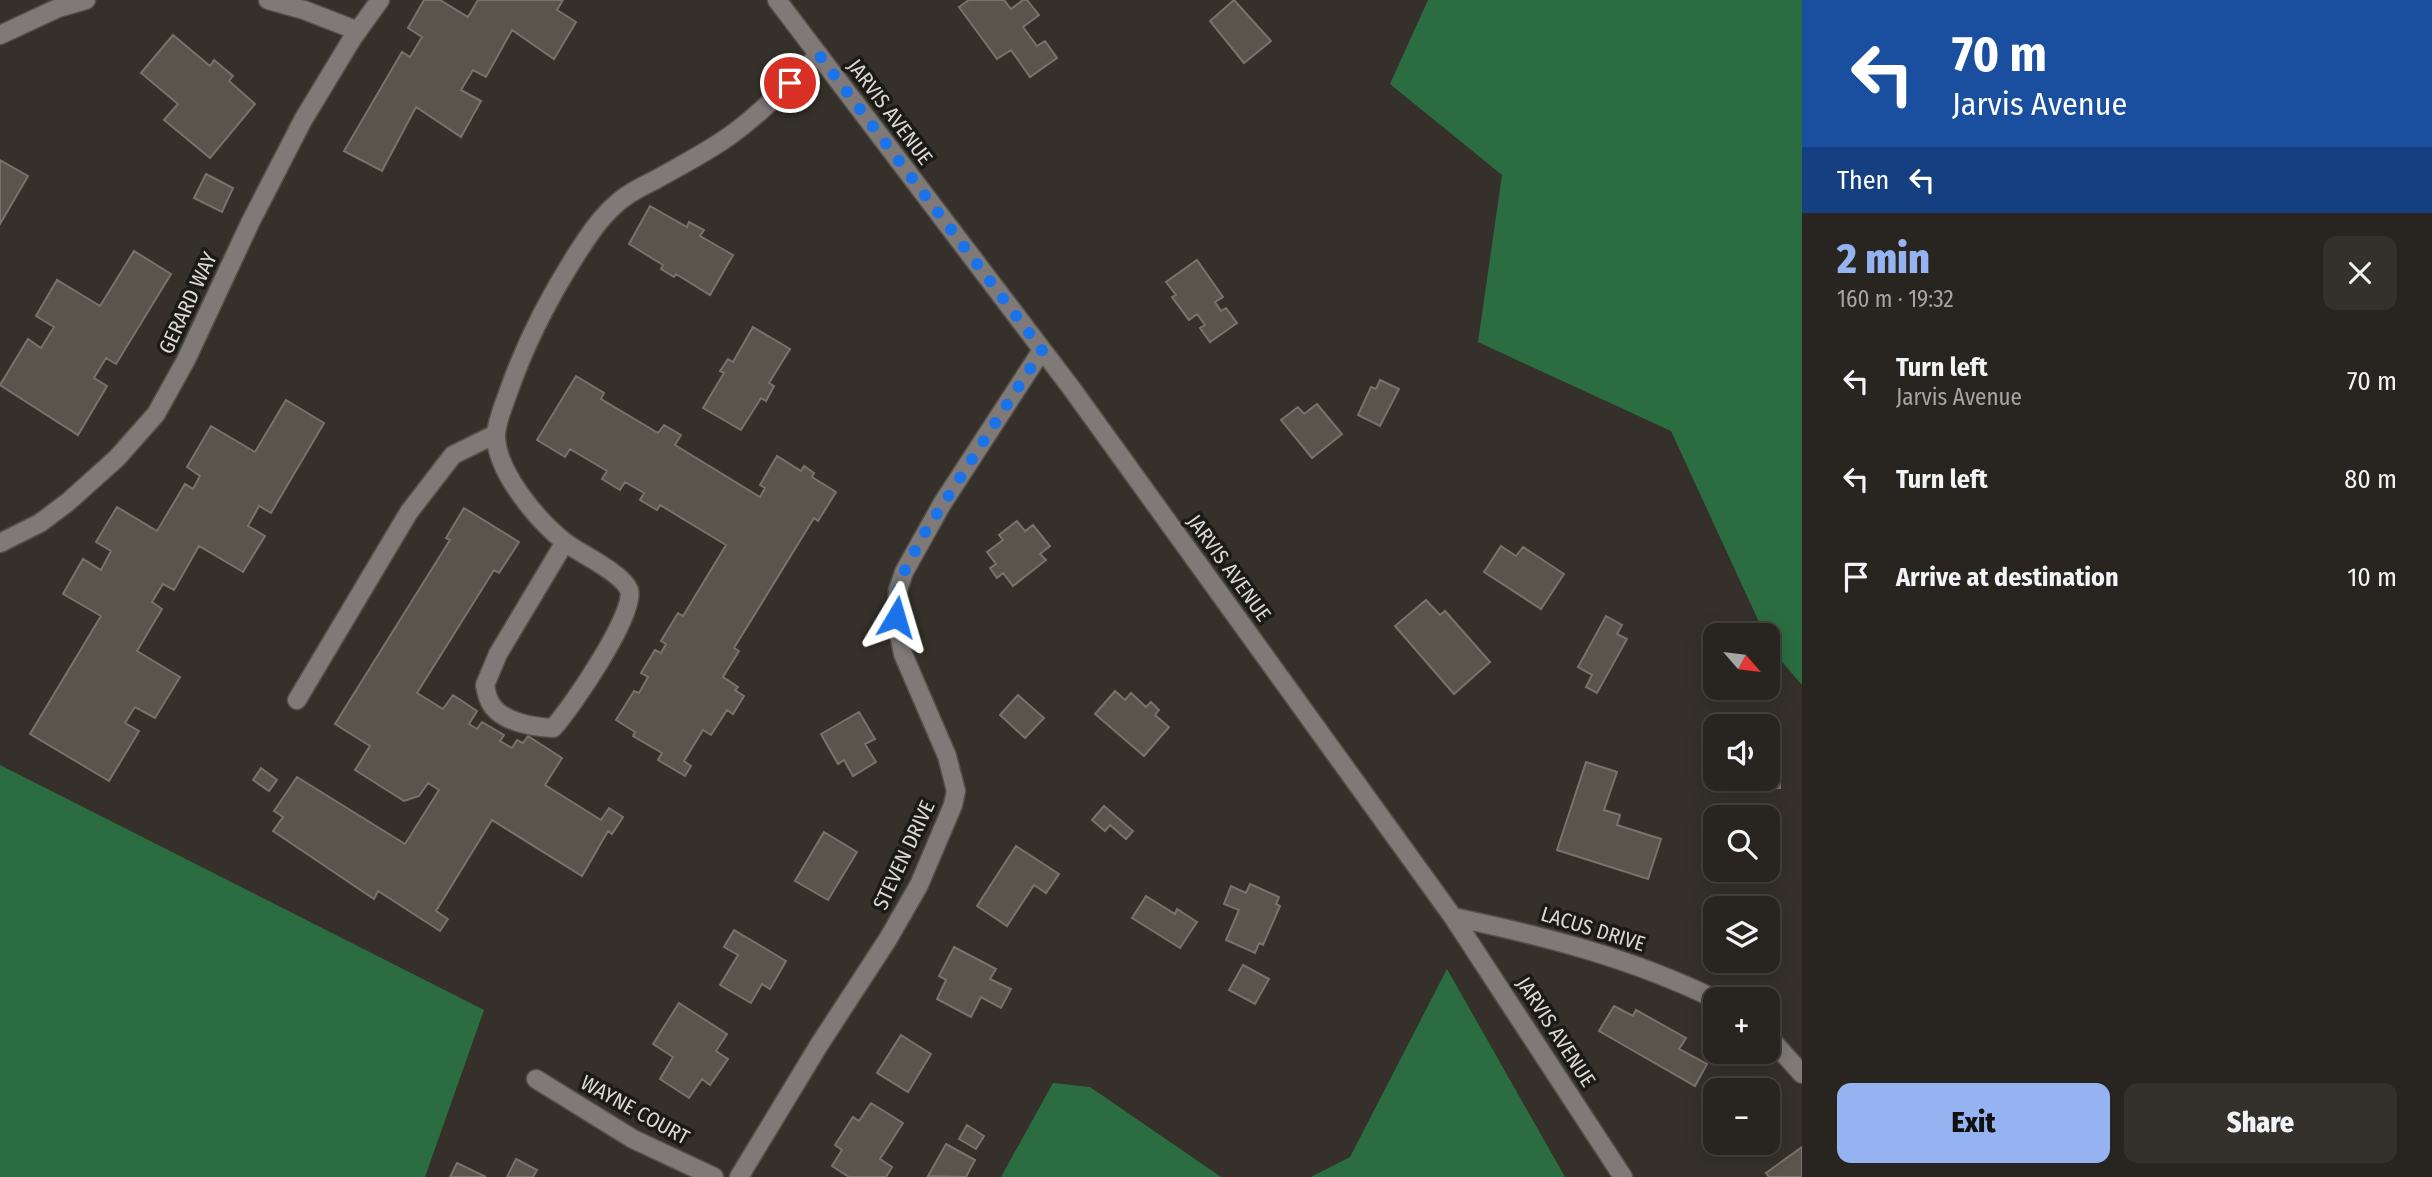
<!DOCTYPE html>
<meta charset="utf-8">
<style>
body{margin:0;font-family:"Fira Sans Condensed",sans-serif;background:#34312d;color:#f1f3f6;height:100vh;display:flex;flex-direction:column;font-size:26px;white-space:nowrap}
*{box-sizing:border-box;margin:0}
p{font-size:23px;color:#a5a5a5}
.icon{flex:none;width:38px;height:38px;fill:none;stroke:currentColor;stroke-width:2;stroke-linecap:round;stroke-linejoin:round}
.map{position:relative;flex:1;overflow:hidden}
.drawer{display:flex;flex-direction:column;background:#282520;width:630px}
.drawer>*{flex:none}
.banner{background:#1a4fa0;color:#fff;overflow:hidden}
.needle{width:46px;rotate:118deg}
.tools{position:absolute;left:1703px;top:623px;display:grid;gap:14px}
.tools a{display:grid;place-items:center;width:77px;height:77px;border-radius:14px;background:#282520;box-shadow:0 4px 18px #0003,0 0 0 2px #44423e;font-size:35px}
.pin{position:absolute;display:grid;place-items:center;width:60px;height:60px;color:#fff;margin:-30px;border:4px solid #fff;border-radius:50%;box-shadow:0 2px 7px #0007}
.me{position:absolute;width:77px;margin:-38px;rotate:7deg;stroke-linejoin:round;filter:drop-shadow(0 0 5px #0008)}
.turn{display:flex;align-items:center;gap:24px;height:147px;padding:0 35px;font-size:32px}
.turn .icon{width:91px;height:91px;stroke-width:2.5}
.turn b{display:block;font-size:49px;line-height:60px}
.then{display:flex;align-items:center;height:66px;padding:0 35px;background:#0003;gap:14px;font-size:26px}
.round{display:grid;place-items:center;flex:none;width:74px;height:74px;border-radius:14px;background:#34312d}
.head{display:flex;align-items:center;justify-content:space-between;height:119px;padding:0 35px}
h1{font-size:42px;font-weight:800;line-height:52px;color:#95b2f1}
.action{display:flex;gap:14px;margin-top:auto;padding:14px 35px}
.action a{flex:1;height:80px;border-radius:14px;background:#95b2f1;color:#111;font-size:28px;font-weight:800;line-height:80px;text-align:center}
.action a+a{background:#34312d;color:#f1f3f6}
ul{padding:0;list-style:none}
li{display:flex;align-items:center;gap:21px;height:98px;padding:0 35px}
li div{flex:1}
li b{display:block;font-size:26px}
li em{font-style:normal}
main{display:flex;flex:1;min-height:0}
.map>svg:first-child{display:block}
</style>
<main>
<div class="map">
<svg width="1802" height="1177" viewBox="0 0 1802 1177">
<rect width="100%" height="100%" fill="#35312a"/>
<path fill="#2b6d40" d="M1428 0H1802V685L1772 650 1768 635H1765L1671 431 1478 342 1502 175 1390 84Z
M0 765 484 1010 425 1177H0Z
M1447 969 1565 1177H1311L1350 1157Z
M1053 1083 1090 1087 1221 1177H1001Z"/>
<path fill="#59544c" stroke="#78736a" stroke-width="2" d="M424 0H440L468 17 478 0H563L557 10 576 22 554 59 512 30 486 77 473 70 461 90 481 101 461 137 416 107 382 171 344 151 402 52 410 57 422 37 408 28Z
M969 0H1004L1011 9 1023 0H1027L1039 15 1023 27 1037 46 1045 41 1057 58 1030 77 1011 50 997 59 959 7Z
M1234 0 1271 41 1244 63 1210 21Z
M173 35 210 66 214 60 233 76 229 81 255 104 210 158 164 120 178 104 141 73Z
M0 160 28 176 0 224Z
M206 174 233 188 222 212 194 198Z
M650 206 687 227 689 222 704 230 700 236 733 255 710 295 676 274 674 277 661 269 663 265 629 244Z
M134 251 171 274 116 364 106 358 94 378 107 386 78 435 0 385 28 339 41 348 54 327 36 316 57 280 100 306Z
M1197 260 1223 297 1215 302 1221 311 1226 308 1237 323 1210 342 1200 328 1205 325 1197 314 1189 320 1172 297 1176 295 1166 282Z
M753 327 790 349 769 383 774 386 766 401 761 398 741 430 703 408 724 373 720 371 728 359 733 362Z
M576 376 604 393 601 399 658 433 664 425 681 435 675 445 760 497 765 488 760 485 777 456 801 471 804 466 814 473 812 477 836 492 818 521 814 518 734 648 739 651 723 677 738 687 735 690 744 696 733 714 727 710 711 735 703 730 684 761 691 766 685 776 658 760 662 753 633 736 635 732 616 720 634 691 639 693 648 677 641 673 655 650 661 653 666 644 661 641 678 613 683 616 726 545 660 505 657 510 640 500 644 493 625 482 620 490 602 479 607 471 570 449 565 457 537 440Z
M1380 380 1399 389 1380 426 1358 415 1371 387 1376 389Z
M286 400 324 423 271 513 259 506 248 526 265 536 243 572 199 546 174 590 163 584 152 602 162 609 137 651 180 677 155 718 135 707 125 723 139 731 109 781 30 734 101 616 63 594 83 559 101 570 111 551 96 542 117 507 157 531 185 484 193 489 200 476 187 467 211 426 255 452Z
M1317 404 1342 434 1312 458 1281 420 1298 407 1304 414Z
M464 508 519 542 499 573 494 570 417 693 443 709 453 695 477 711 469 724 477 729 482 722 504 735 500 741 512 748 517 740 523 743 528 736 562 758 545 785 601 820 609 808 623 817 612 834 608 831 582 876 492 820 436 911 448 919 440 931 378 891 374 899 273 831 283 817 274 811 297 777 405 844 439 790 428 783 419 796 404 801 355 770 370 746 335 724 450 540 446 538Z
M1017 521 1025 531 1033 525 1050 546 1040 554 1046 560 1013 586 1003 573 997 578 990 568 996 564 987 552 1003 540 999 535Z
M1501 546 1516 556 1523 547 1564 574 1541 609 1484 572Z
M1426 600 1440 615 1445 611 1490 662 1454 694 1395 626Z
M1606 616 1622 625 1617 634 1627 639 1597 693 1586 687 1592 675 1578 667Z
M1115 691 1125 700 1131 693 1146 707 1151 702 1159 710 1155 715 1169 727 1144 756 1095 714Z
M1018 695 1044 718 1025 738 1000 715Z
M859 712 875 739 865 744 876 762 853 776 844 760 838 764 821 734Z
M1586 762 1617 772 1604 810 1620 815 1617 825 1661 839 1648 879 1557 850Z
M1779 767 1780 788 1763 789 1762 779H1768V768Z
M261 768 277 780 269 791 253 780Z
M1104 806 1133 831 1126 839 1110 825 1105 831 1092 820Z
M824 832 857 852 828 900 795 881Z
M1016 846 1059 874 1046 893 1034 885 1007 926 977 906Z
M1250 884 1279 897 1276 904 1280 906 1263 945 1259 943 1255 953 1226 940 1239 910 1224 904 1231 886 1246 893Z
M1146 896 1175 914 1177 909 1197 922 1180 948 1132 918Z
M734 930 786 961 770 989 762 984 751 1003 720 985 738 955 724 947Z
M954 947 996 969 990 979 1011 989 1001 1008 981 997 971 1017 937 999 946 980 939 976Z
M1243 965 1269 979 1255 1004 1229 990Z
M679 1003 727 1034 716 1051 728 1059 710 1085 702 1079 689 1098 660 1079 673 1057 653 1044Z
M1614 1006 1633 1016 1636 1010 1686 1038 1679 1049 1707 1064 1695 1086 1599 1031Z
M901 1035 931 1054 908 1092 877 1073Z
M871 1103 903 1123 880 1159 892 1167 886 1177H849L832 1166 842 1150 835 1145 853 1117 859 1121Z
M967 1125 984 1136 976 1149 959 1139Z
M946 1144 975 1160 966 1177 928 1176Z
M1802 1147V1177H1769L1766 1173Z
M516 1159 537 1170 533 1177H507Z
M457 1163 486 1177H450Z"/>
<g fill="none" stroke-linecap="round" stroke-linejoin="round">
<defs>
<path id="minor" d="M268 0 304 10 358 31
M777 0 1072 389 1453 917 1623 1177
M0 35 58 8 86 0
M565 542 498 654 485 685C486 690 487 697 490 702 500 722 533 727 553 728 570 710 637 612 629 590 622 573 581 554 566 543 538 521 495 471 496 434 497 420 504 405 508 393 525 344 548 299 576 255 587 238 599 219 615 205 626 194 641 187 655 180 680 166 705 153 728 137 761 114 789 83 819 55
M0 543 40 523 68 502 117 458 156 414 186 360 250 223 303 120 352 39 380 0
M297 700 409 512 453 455 496 434
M1453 917C1544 936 1631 958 1715 999
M1768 1036 1802 1074
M536 1079 633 1139 714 1177
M739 1177 819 1045 888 939 919 885 953 805 956 791 947 756 903 654 896 617 898 590 904 572 942 504 1042 350"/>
</defs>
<use href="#minor" stroke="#534f49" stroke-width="21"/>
<use href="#minor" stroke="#7f7978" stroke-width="18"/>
</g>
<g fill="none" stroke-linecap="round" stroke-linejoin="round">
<path stroke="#1a73e8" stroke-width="12" stroke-dasharray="0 21.6" d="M790 83 819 55 1042 350 922 537 904 572 898 590 896 617"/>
</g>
<g text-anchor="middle" stroke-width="7" stroke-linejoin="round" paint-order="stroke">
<g font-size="21" fill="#dbd9d4" stroke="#1b1a16">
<text transform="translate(890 112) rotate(53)" y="7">JARVIS AVENUE</text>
<text transform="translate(188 303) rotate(-65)" y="7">GERARD WAY</text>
<text transform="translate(1229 568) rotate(54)" y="7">JARVIS AVENUE</text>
<text transform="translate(904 855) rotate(-65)" y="7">STEVEN DRIVE</text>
<text transform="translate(1593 929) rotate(17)" y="7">LACUS DRIVE</text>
<text transform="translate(1556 1032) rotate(57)" y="7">JARVIS AVENUE</text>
<text transform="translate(635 1110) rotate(29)" y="7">WAYNE COURT</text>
</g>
</g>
</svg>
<div class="tools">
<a><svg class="needle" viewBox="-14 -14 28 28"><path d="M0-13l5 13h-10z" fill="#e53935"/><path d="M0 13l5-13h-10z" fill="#a5a5a5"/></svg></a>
<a><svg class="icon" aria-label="sound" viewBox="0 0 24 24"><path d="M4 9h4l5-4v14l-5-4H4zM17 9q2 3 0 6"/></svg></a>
<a><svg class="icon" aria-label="search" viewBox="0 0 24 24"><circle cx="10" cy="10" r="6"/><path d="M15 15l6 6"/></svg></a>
<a><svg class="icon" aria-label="layers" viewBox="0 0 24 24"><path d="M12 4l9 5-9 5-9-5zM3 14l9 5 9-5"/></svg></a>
<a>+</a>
<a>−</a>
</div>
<div class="pin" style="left:790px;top:83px;background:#d93025"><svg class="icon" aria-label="arrive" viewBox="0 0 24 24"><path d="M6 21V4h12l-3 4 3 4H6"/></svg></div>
<svg class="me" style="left:896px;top:617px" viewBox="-20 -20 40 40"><path d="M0-17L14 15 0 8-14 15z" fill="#1a73e8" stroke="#fff" stroke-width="4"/></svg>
</div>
<section class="drawer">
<div class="banner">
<div class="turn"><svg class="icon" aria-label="left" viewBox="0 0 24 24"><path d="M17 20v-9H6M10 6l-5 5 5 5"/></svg><div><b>70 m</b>Jarvis Avenue</div></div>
<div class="then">Then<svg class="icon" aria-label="left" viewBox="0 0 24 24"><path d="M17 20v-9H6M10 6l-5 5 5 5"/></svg></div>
</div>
<div class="head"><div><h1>2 min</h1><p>160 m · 19:32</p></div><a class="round"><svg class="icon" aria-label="close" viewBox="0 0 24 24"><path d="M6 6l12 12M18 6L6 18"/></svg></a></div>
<ul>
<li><svg class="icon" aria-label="left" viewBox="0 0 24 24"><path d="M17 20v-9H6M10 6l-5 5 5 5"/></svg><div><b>Turn left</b><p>Jarvis Avenue</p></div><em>70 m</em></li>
<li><svg class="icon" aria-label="left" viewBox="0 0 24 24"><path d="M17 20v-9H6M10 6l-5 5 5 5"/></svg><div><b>Turn left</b></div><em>80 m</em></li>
<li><svg class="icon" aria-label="arrive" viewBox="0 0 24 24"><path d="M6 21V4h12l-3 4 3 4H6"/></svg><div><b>Arrive at destination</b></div><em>10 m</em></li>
</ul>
<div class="action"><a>Exit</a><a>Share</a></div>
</section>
</main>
